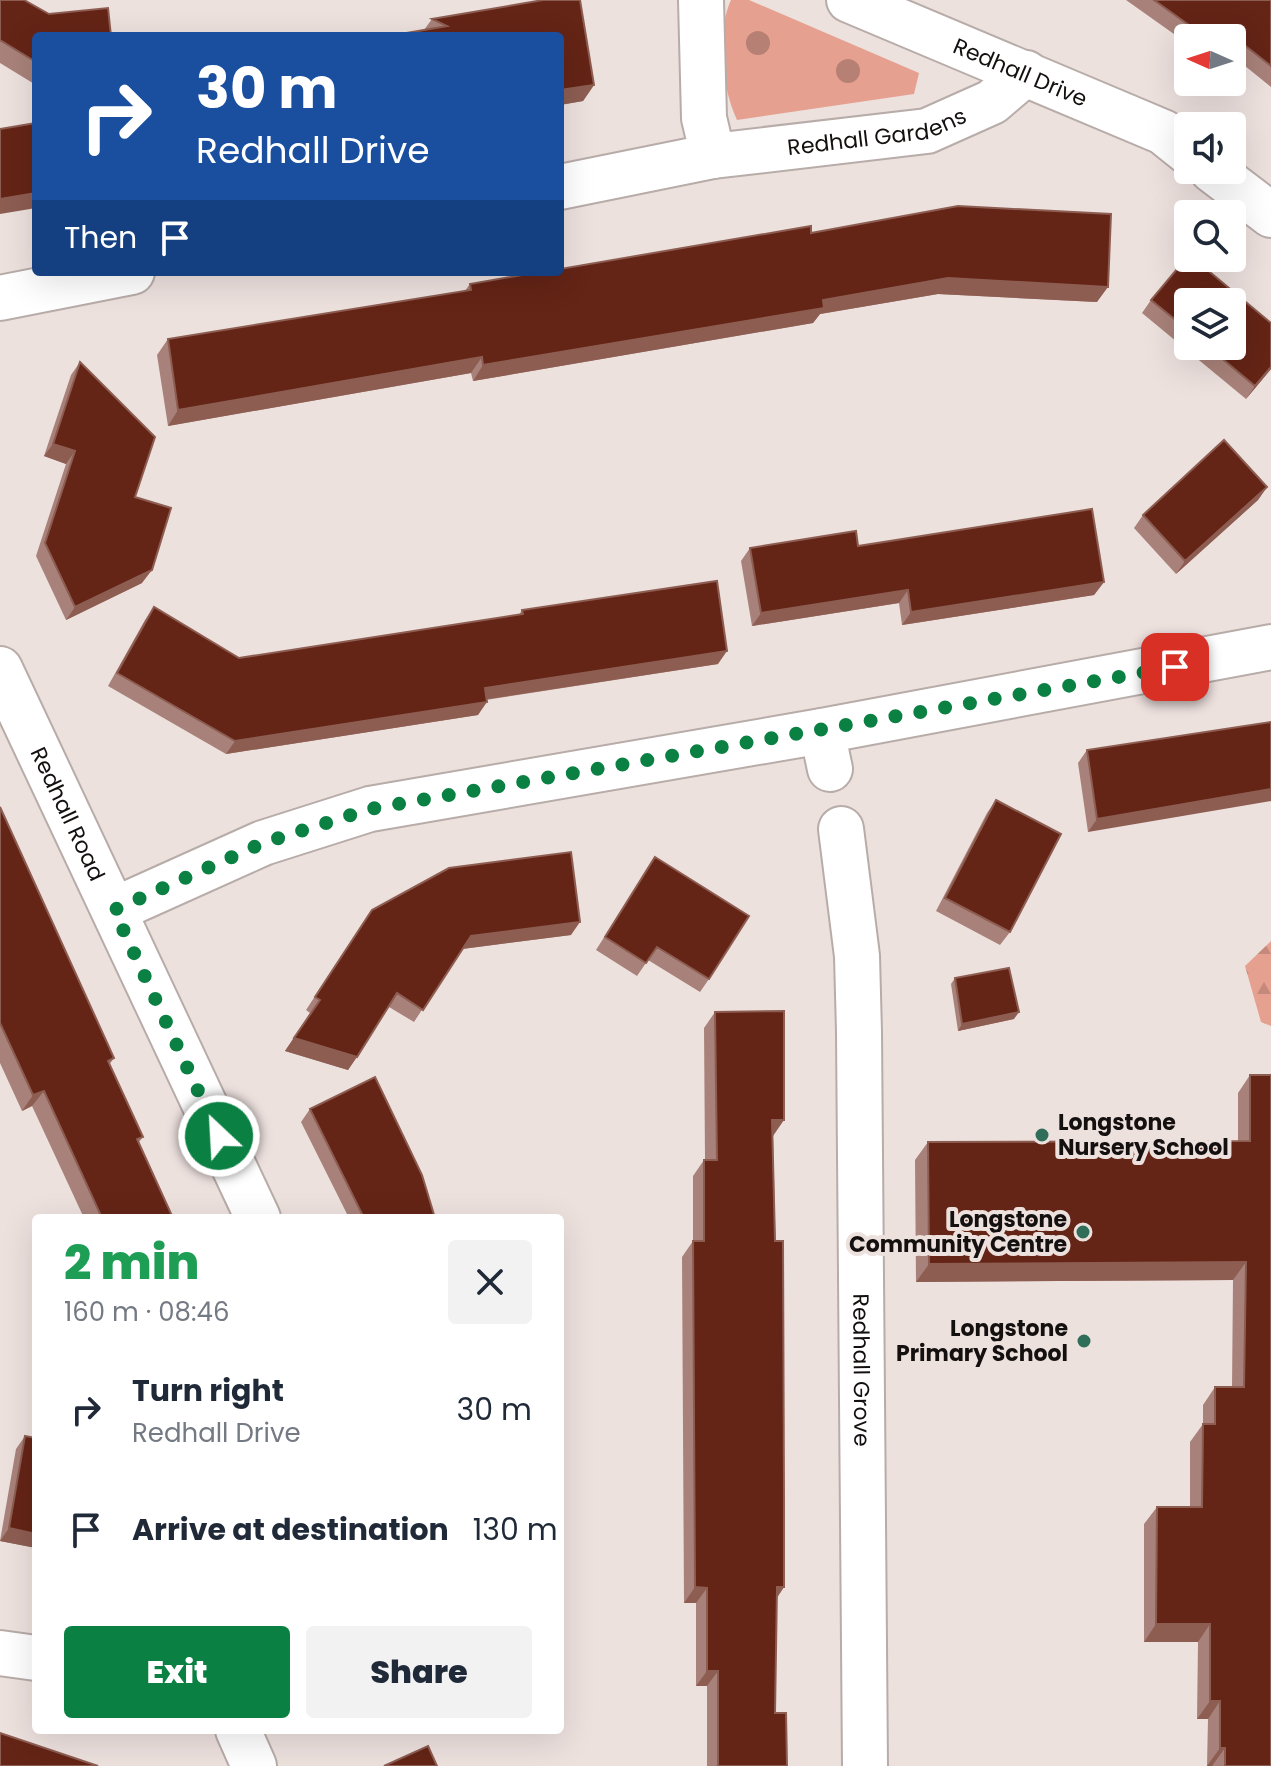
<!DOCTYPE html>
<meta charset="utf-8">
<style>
body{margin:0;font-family:Poppins,sans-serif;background:#f2f2f3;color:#1f2937;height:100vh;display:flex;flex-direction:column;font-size:30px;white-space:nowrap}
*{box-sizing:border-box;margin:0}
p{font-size:26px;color:#747a83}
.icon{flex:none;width:44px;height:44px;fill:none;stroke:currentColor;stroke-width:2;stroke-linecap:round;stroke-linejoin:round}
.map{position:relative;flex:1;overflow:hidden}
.sheet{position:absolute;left:32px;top:1214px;width:532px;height:520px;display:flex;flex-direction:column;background:#fff;border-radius:8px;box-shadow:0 8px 32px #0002}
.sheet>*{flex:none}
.top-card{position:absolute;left:32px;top:32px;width:532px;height:244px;border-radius:8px;box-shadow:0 8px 32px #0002;background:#1a4fa0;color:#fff;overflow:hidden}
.needle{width:52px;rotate:273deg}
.controls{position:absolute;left:1174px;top:24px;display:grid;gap:16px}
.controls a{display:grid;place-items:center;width:72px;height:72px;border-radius:8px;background:#fff;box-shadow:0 8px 32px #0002;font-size:40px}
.pin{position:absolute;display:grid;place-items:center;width:68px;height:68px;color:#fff;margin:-34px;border-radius:16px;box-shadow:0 4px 12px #0006}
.me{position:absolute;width:88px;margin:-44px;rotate:335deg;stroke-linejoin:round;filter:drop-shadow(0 0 6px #0008)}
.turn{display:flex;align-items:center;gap:28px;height:168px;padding:0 32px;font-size:36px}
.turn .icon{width:104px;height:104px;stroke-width:2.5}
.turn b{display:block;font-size:56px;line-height:68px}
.then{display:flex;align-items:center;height:76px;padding:0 32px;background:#0003;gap:16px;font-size:30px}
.round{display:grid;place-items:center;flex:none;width:84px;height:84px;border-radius:8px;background:#f2f2f3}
.summary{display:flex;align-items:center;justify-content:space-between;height:136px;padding:0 32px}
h1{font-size:48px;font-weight:800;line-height:60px;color:#1e9e55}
.cta{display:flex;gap:16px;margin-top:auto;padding:16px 32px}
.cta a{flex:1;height:92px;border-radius:8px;background:#0b8043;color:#fff;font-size:32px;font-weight:800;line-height:92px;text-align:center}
.cta a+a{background:#f2f2f3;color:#1f2937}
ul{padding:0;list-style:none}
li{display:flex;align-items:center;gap:24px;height:120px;padding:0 32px}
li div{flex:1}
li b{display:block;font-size:30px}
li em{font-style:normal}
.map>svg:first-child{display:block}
</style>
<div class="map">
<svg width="1271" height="1766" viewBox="0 0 1271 1766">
<defs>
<pattern id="forest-firs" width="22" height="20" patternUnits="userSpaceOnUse" patternTransform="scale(2)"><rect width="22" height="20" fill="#e6a090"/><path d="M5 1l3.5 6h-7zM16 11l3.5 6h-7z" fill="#c4897b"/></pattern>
</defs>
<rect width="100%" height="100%" fill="#ede1de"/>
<path fill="#e6a090" d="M731 0H749L919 73 914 94 737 120C722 89 716 32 731 0Z"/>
<path fill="url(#forest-firs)" d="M1271 941V1026L1261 1022 1245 966Z"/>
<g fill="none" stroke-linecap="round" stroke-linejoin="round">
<defs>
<g id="minor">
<path d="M701 0 704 118 713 156"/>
<path id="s1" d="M849 0 1163 132 1188 152"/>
<path d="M1212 170 1271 215"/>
<path id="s2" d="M560 187 713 156 927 131 992 102 1026 73"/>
<path d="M0 298 132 272"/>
<path id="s3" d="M0 669 258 1218"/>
<path d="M822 731 830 769"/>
<path id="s4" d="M841 829 857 956 859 1032 865 1766"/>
<path d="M114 910 263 843 370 809 822 731 1271 647"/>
<path d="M0 1653 36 1658"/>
<path d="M238 1730 254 1766"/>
</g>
</defs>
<use href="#minor" stroke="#b8aca9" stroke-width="48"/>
<use href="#minor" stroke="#fff" stroke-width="44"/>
</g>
<g fill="#b78074">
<circle cx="758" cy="43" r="12"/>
<circle cx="848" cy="71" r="12"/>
</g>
<path fill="#a8827a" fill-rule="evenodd" d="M0 0 36 36V85L0 63Z
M543 0H580L594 85 583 101 560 105V36H389L424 30 432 19Z
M1126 0H1271V87L1234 57 1232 60V38H1188V44Z
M811 233 1097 302 938 294 820 314 813 323 473 381 471 373 168 426 157 355 168 339 464 292 470 284Z
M1188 256V258H1193L1271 323V369L1246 399 1142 313 1151 300ZM1188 302H1232V346H1188Z
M80 362 135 497 142 583 66 620 36 556 66 464 44 456 71 375Z
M1267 487 1258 500 1176 574 1134 528 1143 515Z
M858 546 1104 582 1094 595 902 625 899 603 752 626 741 561 750 548Z
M154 607 239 658 519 615 522 610 718 664 486 700 478 715 226 754 108 686 145 620Z
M1271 722 1088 832 1078 763 1087 750Z
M996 800 1010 932 1000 945 936 911 987 813Z
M0 807 114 1058 109 1065 143 1137 139 1142 173 1218H84L32 1106 22 1111 0 1063Z
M655 857 709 979 700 992 648 960 637 976 596 950Z
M363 923 571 935 462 949 414 1022 389 1007 348 1070 285 1051 310 1013 306 1010Z
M955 978 1014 1019 958 1031 951 984Z
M715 1012 773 1136 784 1587 777 1598 775 1713 787 1766H707V1686H696V1603H684L682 1257 693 1241V1176L704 1160H705L704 1028Z
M1250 1075 1271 1766H1207L1208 1719H1197L1198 1642H1144V1524L1157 1507H1190V1442L1203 1424V1405L1215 1387H1232L1233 1280 916 1282 915 1160 928 1142 1238 1141V1093Z
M310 1109 435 1218H349L301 1122Z
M25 1436 36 1438V1548L0 1541 16 1449Z"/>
<path fill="#8d5d52" d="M594 85 583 101 560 105V90Z
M36 193V208L0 214V199Z
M948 278 1108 287 1097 302 938 294 820 314 813 323 473 381 483 365 823 300Z
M482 357 471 373 168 426 178 410Z
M1271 367V369L1246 399 1255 386Z
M53 444 75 451 66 464 44 456Z
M1267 487 1258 500 1176 574 1185 561Z
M152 570 142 583 66 620 75 607Z
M1104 582 1094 595 902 625 911 612Z
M908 590 899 603 752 626 761 613Z
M727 651 718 664 475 701 485 688Z
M487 702 478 715 226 754 235 741Z
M1271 789V801L1088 832 1097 819Z
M580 922 571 935 462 949 471 936Z
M1019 1012 1014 1019 958 1031 962 1024Z
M294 1038 357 1057 348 1070 285 1051Z
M44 1091 32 1106 22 1111 33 1095Z
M772 1120H784L773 1136Z
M1246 1262 1233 1280 916 1282 929 1264Z
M9 1528 36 1534V1548L0 1541Z
M695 1587 707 1588 696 1603H684Z
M777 1587H784L773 1603Z
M1156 1624H1210L1198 1642H1144Z
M707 1671H718L707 1686H696Z
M1210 1701H1220L1208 1719H1197Z
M1220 1748H1225L1212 1766H1207Z"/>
<path fill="#642416" stroke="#8d5d52" stroke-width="2" d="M0 0H24L49 14 108 8 111 36H36V62L0 40Z
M543 0H580L594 85 560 90V36H389L447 26 432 19Z
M1154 0H1271V66L1243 44 1234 57 1232 55V38H1207Z
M36 123V193L0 199V129Z
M958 206 1111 214 1108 287 948 278 823 300 824 308 483 365 482 357 178 410 168 339 471 290 470 284 539 272H560V269L811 226V233Z
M1188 256V258H1193L1271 323V367L1255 386 1207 346H1232V302H1188V330L1151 300Z
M80 362 155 437 135 497 171 508 152 570 75 607 45 543 75 451 53 444Z
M1224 440 1267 487 1185 561 1143 515Z
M1092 509 1104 582 911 612 908 590 761 613 750 548 856 531 858 546Z
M717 581 727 651 485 688 487 702 235 741 117 673 154 607 239 658 523 614 522 610Z
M1271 722V789L1097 819 1087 750Z
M996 800 1061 834 1010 932 945 898Z
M0 807 114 1058 108 1061 143 1137 137 1139 173 1218H102L44 1091 33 1095 0 1023Z
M571 852 580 922 471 936 423 1010 397 993 357 1057 294 1038 320 1000 315 997 372 910 449 868Z
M655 857 749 916 709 979 657 947 646 963 605 937Z
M1009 968 1019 1012 962 1024 955 978Z
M784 1011V1120H772L775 1241H783L784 1501V1587H777L775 1713H786L787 1766H718V1671H707V1588L695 1587 693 1241H704V1160H717L715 1012Z
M1250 1075H1271V1766H1225V1748H1220V1701H1210V1624H1156L1157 1507H1202L1203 1424H1215V1387H1244L1246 1262 929 1264 928 1142 1250 1141Z
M375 1077 422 1175 435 1218H364L310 1109Z
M25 1436 36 1438V1534L9 1528Z
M0 1733 98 1766H0Z
M428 1746 437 1766H384Z"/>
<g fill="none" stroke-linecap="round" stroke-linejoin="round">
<path stroke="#0b8043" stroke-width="14" stroke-dasharray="0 25.2" d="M219 1136 114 910 263 843 370 809 1175 667"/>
</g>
<g fill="#316e5a" stroke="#ede1de" stroke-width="3">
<circle cx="1042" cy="1135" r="8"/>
<circle cx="1083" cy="1232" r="8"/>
<circle cx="1084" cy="1341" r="8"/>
</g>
<g text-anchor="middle" stroke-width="8" stroke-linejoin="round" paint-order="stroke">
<g font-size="22" fill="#14100f" stroke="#ede1de">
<text dy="8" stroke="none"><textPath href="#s1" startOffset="186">Redhall Drive</textPath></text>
<text dy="8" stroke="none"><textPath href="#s2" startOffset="322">Redhall Gardens</textPath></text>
<text dy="8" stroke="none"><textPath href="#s3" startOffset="160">Redhall Road</textPath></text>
<text dy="8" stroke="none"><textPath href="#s4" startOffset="542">Redhall Grove</textPath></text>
</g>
<g font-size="22" font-weight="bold" fill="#14100f" stroke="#ede1de" text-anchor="end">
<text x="1058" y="1130" text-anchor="start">Longstone<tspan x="1058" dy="25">Nursery School</tspan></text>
<text x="1067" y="1227">Longstone<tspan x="1067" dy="25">Community Centre</tspan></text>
<text x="1068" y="1336">Longstone<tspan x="1068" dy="25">Primary School</tspan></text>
</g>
</g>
</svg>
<div class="controls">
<a><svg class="needle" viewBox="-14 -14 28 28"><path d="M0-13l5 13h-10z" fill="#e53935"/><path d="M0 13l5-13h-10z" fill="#747a83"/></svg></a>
<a><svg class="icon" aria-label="sound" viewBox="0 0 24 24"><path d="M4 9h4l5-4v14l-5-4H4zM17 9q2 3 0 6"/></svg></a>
<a><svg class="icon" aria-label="search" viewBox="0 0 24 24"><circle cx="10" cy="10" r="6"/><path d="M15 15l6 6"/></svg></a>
<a><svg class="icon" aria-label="layers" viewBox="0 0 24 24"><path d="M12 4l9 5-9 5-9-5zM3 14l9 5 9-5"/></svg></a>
</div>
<div class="pin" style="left:1175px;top:667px;background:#d93025"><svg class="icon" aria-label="arrive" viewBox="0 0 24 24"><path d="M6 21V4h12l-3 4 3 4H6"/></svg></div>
<svg class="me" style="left:219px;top:1136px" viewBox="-20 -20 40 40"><circle r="17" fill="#0b8043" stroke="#fff" stroke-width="3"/><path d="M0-11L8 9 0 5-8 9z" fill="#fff"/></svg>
<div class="top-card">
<div class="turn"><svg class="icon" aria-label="right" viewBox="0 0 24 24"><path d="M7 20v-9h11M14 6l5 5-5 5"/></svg><div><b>30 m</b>Redhall Drive</div></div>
<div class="then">Then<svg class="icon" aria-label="arrive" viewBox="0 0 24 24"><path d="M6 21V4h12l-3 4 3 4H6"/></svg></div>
</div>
<section class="sheet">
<div class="summary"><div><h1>2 min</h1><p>160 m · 08:46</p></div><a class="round"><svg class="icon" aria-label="close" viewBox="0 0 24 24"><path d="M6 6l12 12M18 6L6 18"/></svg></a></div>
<ul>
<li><svg class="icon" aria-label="right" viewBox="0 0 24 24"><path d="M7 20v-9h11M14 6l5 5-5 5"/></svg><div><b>Turn right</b><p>Redhall Drive</p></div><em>30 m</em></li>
<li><svg class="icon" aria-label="arrive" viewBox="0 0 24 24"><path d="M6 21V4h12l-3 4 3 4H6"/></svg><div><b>Arrive at destination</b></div><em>130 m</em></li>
</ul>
<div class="cta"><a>Exit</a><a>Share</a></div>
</section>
</div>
